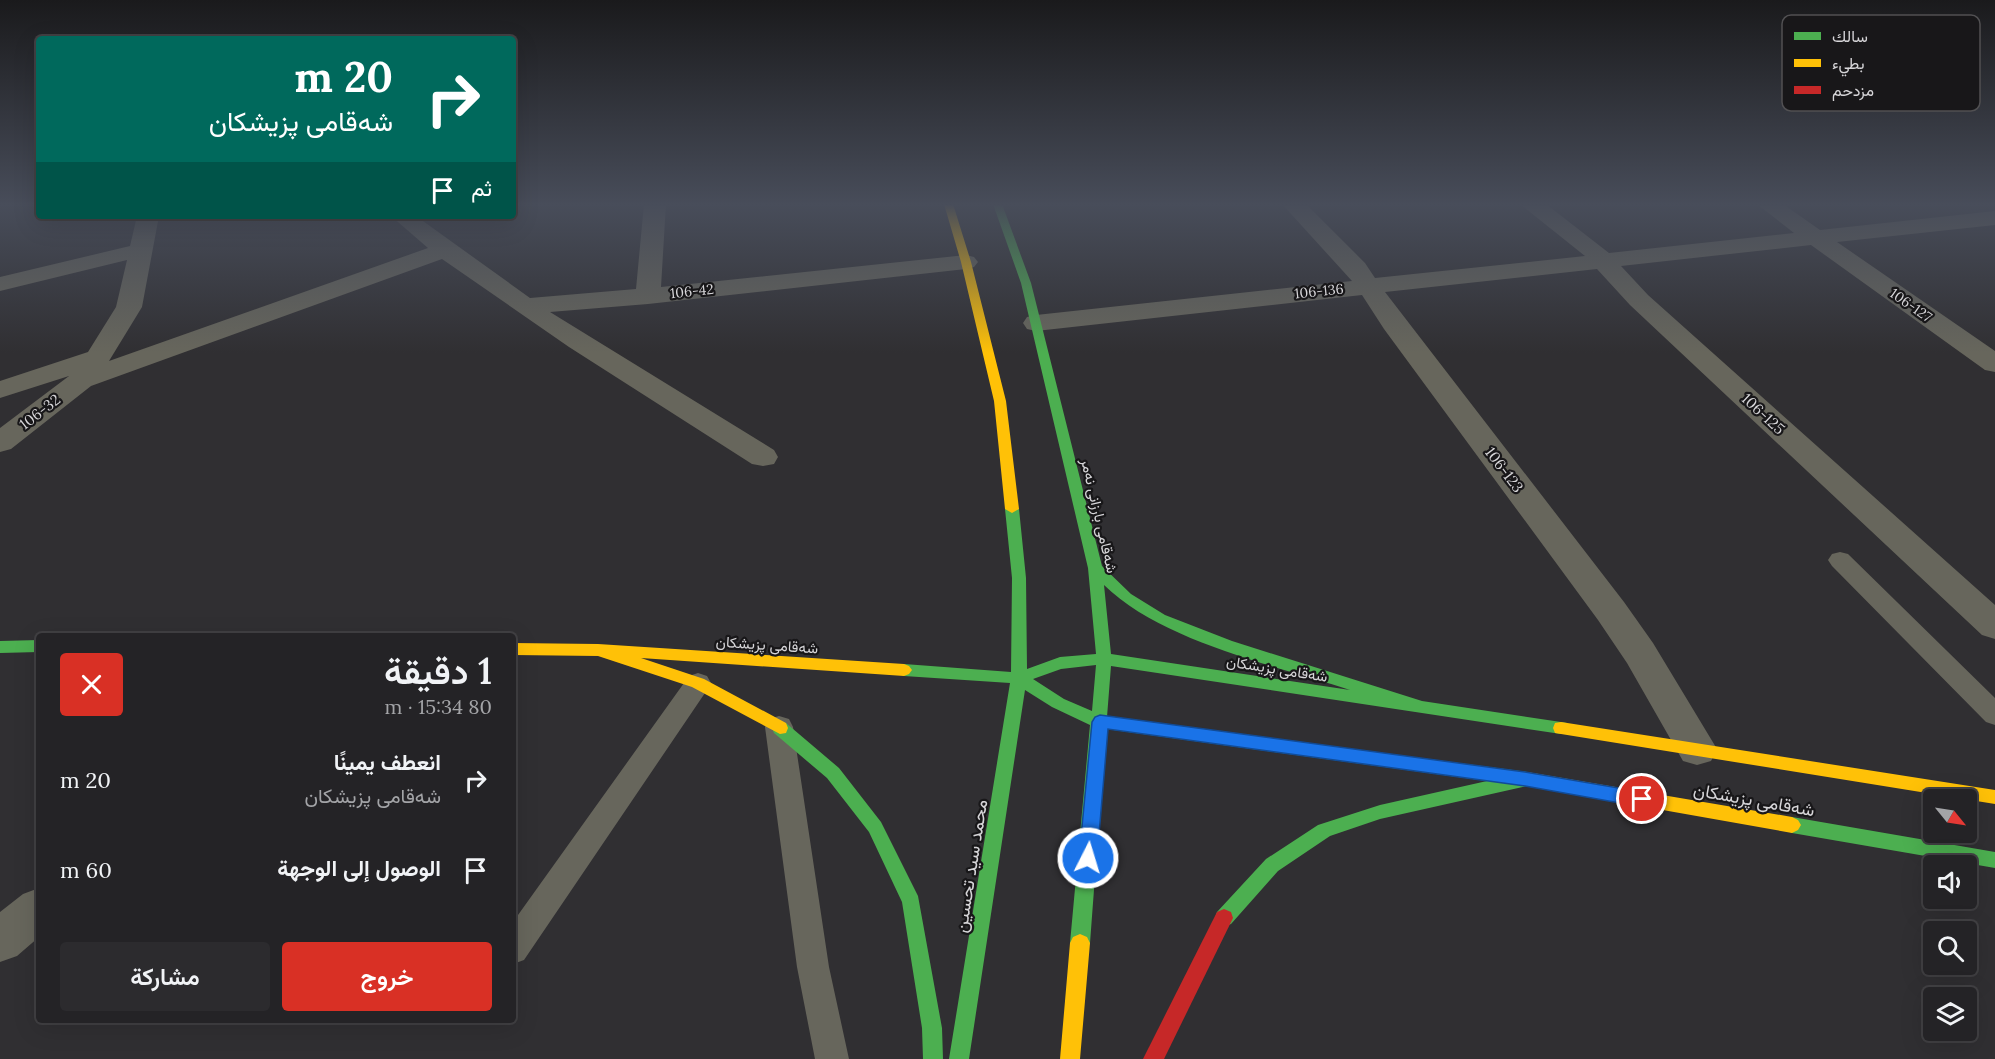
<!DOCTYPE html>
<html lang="ar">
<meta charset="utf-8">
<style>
body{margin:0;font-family:Lora,Vazirmatn,serif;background:#2c2b2e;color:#f1f3f6;direction:rtl;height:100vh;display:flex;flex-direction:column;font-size:22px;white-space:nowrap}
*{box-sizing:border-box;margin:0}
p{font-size:20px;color:#a3a4a7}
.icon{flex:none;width:33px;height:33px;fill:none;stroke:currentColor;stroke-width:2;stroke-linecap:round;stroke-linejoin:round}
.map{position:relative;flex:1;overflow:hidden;direction:ltr}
.sheet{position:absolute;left:36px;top:633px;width:480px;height:390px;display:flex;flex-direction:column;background:#242326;border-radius:6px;box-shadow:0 6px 24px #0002,0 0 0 2px #414043;direction:rtl}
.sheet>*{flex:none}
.top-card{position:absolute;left:36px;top:36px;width:480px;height:183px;border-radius:6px;box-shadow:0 6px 24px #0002,0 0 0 2px #414043;direction:rtl;background:#00695c;color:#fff;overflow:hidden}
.needle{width:39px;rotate:120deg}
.fabs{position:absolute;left:1923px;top:789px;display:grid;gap:12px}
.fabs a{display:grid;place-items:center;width:54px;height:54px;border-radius:6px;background:#242326;box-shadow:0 6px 24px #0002,0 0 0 2px #414043;font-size:30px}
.pin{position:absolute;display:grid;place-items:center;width:51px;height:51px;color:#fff;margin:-26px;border:3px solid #fff;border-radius:50%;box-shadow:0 2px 6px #0007}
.me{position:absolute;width:66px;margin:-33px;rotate:5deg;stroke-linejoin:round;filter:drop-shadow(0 0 4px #0008)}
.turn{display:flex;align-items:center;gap:21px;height:126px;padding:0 24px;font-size:27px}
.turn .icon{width:78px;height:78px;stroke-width:2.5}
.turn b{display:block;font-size:42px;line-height:51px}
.then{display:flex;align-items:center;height:57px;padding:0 24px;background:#0003;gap:12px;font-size:22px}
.round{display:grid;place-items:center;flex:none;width:63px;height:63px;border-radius:6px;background:#2c2b2e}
.summary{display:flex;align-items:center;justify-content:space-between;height:102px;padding:0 24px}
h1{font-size:36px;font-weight:600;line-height:45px}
.button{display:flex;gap:12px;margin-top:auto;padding:12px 24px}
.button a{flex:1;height:69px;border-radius:6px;background:#d93025;color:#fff;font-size:24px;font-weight:600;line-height:69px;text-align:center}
.button a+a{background:#2c2b2e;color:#f1f3f6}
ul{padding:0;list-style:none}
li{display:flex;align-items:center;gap:18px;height:90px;padding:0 24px}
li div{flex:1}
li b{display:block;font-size:22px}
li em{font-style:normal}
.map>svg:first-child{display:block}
</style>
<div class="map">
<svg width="1995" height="1059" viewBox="0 0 1995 1059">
<rect width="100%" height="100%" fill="#302f32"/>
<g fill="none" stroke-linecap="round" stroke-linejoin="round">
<path fill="#67665c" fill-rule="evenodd" d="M1840 552 1848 554 1995 698V725L1986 722 1832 566 1828 560 1832 554Z
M698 673 707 676 711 683 707 690 524 960 513 964V922L689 676Z
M779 716 789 719 793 727 829 967 849 1059H815L797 967 765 727 769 719Z"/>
<path fill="#67665c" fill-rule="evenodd" d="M644 204H666L661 287 966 255 974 257 978 262 974 267 966 269 648 304 550 312 774 450 778 457 774 464 763 466 752 464 569 347 442 259 91 386 11 449 0 452V428L69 376 0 398V381L88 352 116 307 127 260 0 291V277L130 246 137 216H159L142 307 109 361 428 248 391 216H416L530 298 636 289Z
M1282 204H1306L1365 263 1375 278 1585 256 1520 204H1546L1609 253 1794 233 1757 204H1783L1820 230 1995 211V225L1837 242 1995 351V372L1985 370 1811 245 1621 266 1648 295 1995 605V639L1982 635 1630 305 1597 269 1385 292 1624 602 1653 643 1717 749 1711 761 1697 765 1683 761 1627 663 1598 620 1384 329 1362 295 1036 331 1027 329 1023 323 1027 317 1036 315 1352 281Z
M39 888V937L17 956 0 962V912L23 894Z"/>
<path fill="#4caf50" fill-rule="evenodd" d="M993 204H1002L1031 283 1102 566 1131 594 1165 615 1232 641 1422 701 1561 722 1567 723 1569 728 1567 733 1561 734 1111 666 1107 717 1527 772 1533 774 1535 779 1533 784 1527 786 1380 819 1330 836 1278 871 1231 924 1224 927 1217 924 1215 918 1217 912 1266 859 1318 825 1380 805 1487 781 1106 729 1090 943 1087 949 1080 952 1073 949 1070 943 1090 725 1052 707 1025 690 969 1059H949L1010 683 904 676 899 674 896 670 899 666 904 664 1011 672 1012 578 1005 509 1012 505 1019 509 1026 578 1027 669 1060 657 1096 654 1088 568 1021 283ZM1104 585C1161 641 1273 665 1350 690L1111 654ZM1096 665 1092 711 1064 699 1033 679 1061 669Z
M39 640V652L0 653V641Z
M780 722 786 723 839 768 881 822 918 896 942 1028 943 1059H923L922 1028 902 902 869 832 827 778 774 733 772 728 774 723Z
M1792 817 1995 852V868L1792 833 1786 830 1783 825 1786 820Z"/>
<path fill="#ffc107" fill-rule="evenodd" d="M944 204H953L971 262 1006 401 1019 509 1012 513 1005 509 994 401 961 262Z
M513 643 598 644 904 664 909 666 912 670 909 674 904 676 641 658 704 679 786 723 788 728 786 733 780 734 692 687 598 656 513 655Z
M1561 722 1995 790V804L1561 734 1555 733 1553 728 1555 723Z
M1527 772 1792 817 1798 820 1801 825 1798 830 1792 833 1527 786 1521 784 1519 779 1521 774Z
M1080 934 1087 937 1090 943 1080 1059H1060L1070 943 1073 937Z"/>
<path fill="#c62828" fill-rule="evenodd" d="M1224 909 1231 912 1233 918 1164 1059H1143L1217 912Z"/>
</g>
<linearGradient id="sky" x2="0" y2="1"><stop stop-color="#1a1a1c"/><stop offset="0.58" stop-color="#484d5a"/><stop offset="1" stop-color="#484d5a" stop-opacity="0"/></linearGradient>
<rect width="1995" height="353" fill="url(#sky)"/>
<path fill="#1a73e8" stroke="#114b97" stroke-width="1.5" d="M1100 715 1525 772 1642 792 1648 794 1651 799 1648 804 1642 807 1525 786 1108 729 1097 858 1095 863 1088 866 1082 863 1079 858 1092 722 1095 717Z"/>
<g text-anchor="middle" stroke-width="4.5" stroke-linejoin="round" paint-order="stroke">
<g font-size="14" fill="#d6d5d8" stroke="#181719">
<text transform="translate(692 291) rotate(-6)" y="5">106-42</text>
<text transform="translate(1319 291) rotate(-6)" y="5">106-136</text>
<text transform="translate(1911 305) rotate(35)" y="5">106-127</text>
</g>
<g font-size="15" fill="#d6d5d8" stroke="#181719">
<text transform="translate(40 412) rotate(-38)" y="5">106-32</text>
<text transform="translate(1763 414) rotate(43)" y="5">106-125</text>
<text transform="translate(1504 470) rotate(53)" y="5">106-123</text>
<text transform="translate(1099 516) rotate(77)" y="5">شەقامی بارزانی نەمر</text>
<text transform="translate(767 645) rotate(4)" y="5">شەقامی پزیشکان</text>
<text transform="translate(1277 669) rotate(9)" y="5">شەقامی پزیشکان</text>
</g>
<g font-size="18" fill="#d6d5d8" stroke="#181719">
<text transform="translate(1754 800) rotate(10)" y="6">شەقامی پزیشکان</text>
<text transform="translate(971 866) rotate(-81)" y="6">محمد سید تحسین</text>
</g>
</g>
<rect x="1782" y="15" width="198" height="96" rx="9" fill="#181719" stroke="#515052" stroke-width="1.5"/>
<rect x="1794" y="32" width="27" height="8" fill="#4caf50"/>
<rect x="1794" y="59" width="27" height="8" fill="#ffc107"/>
<rect x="1794" y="86" width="27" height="8" fill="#c62828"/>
<g font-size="16" fill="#d6d5d8">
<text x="1832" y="42">سالك</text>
<text x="1832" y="69">بطيء</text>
<text x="1832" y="96">مزدحم</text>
</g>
</svg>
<div class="fabs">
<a><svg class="needle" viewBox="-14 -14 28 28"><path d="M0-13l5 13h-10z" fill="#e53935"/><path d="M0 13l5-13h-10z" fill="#a3a4a7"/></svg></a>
<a><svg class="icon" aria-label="sound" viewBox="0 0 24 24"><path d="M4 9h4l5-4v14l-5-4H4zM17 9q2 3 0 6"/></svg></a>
<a><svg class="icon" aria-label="search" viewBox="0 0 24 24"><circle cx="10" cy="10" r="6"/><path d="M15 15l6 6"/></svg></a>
<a><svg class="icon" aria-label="layers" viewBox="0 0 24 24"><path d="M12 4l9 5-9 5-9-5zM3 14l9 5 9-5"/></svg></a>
</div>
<div class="pin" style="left:1642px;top:799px;background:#d93025"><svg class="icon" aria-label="arrive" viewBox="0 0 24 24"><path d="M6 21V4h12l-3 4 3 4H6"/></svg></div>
<svg class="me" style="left:1088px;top:858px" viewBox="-20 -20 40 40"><circle r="17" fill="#1a73e8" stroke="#fff" stroke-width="3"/><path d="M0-11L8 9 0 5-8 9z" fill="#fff"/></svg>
<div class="top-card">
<div class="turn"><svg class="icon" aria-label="right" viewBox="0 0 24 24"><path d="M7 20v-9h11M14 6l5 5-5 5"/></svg><div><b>20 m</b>شەقامی پزیشکان</div></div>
<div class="then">ثم<svg class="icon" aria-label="arrive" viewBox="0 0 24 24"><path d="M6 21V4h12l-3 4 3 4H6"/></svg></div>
</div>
<section class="sheet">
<div class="summary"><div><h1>1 دقيقة</h1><p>80 m · 15:34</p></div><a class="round" style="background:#d93025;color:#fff"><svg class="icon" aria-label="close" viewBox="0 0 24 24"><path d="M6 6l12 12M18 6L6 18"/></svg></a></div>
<ul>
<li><svg class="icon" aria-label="right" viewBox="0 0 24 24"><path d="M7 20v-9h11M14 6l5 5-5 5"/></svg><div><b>انعطف يمينًا</b><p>شەقامی پزیشکان</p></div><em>20 m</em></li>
<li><svg class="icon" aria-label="arrive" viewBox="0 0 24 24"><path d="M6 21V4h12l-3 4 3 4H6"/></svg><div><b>الوصول إلى الوجهة</b></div><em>60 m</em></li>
</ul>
<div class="button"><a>خروج</a><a>مشاركة</a></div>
</section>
</div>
